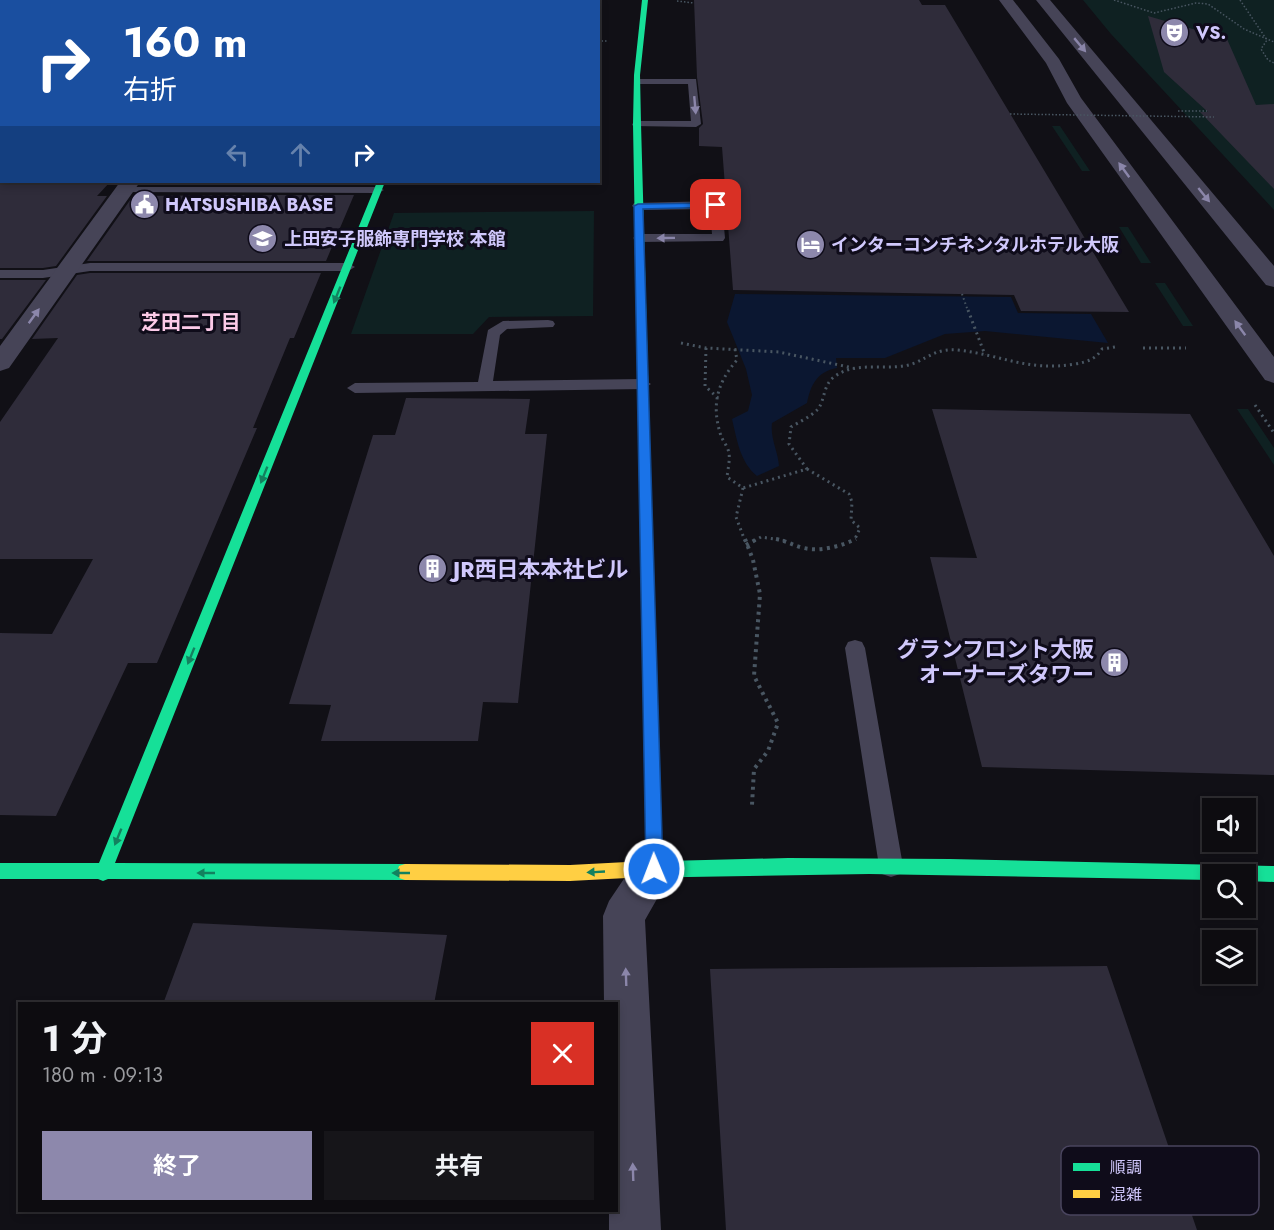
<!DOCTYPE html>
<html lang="ja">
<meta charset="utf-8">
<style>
body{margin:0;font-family:Jost,"Noto Sans JP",sans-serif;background:#161519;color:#f1f3f6;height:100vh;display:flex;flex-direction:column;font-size:22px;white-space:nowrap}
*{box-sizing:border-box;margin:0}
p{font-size:20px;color:#9a9b9f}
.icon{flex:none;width:33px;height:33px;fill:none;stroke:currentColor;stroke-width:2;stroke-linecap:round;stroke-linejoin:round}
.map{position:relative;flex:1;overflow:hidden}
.panel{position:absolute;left:18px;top:1002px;width:600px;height:210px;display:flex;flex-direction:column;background:#0d0c10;border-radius:0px;box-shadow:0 3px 9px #0003,0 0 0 2px #2d2c30}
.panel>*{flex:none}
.banner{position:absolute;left:0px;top:0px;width:600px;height:183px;box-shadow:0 3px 9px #0003,0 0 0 2px #2d2c30;background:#1a4fa0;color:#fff;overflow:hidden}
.fabs{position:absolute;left:1202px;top:798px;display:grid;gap:12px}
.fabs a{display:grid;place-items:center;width:54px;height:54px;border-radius:0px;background:#0d0c10;box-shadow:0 3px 9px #0003,0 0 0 2px #2d2c30;font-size:30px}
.pin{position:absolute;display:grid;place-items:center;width:51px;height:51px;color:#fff;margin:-26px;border-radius:12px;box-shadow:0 3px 9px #0006}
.me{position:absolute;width:66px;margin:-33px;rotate:359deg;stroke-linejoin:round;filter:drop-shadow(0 0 4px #0008)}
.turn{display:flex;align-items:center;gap:21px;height:126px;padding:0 24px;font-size:27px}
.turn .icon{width:78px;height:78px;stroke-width:2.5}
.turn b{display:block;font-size:42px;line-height:51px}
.lanes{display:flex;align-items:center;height:57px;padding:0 24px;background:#0003;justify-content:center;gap:30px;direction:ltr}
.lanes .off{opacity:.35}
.round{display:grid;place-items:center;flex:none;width:63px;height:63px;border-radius:0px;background:#161519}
.head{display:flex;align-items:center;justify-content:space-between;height:102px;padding:0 24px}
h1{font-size:36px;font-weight:700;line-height:45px}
.button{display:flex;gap:12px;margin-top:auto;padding:12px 24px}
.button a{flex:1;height:69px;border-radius:0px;background:#8d88ac;color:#fff;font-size:24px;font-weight:700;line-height:69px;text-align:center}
.button a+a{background:#161519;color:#f1f3f6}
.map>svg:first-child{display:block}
</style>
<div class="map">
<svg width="1274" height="1230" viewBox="0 0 1274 1230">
<rect width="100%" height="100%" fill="#111016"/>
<path fill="#0f2122" d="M1083 0H1274V210L1111 34Z
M1052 126H1060L1090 171H1082Z
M594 211 593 316 489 317 473 334H351L394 213Z
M1119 227H1128L1151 263H1141Z
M1155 283H1165L1193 326H1183Z
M1237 409H1248L1274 448V465Z"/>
<path fill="#0b1731" d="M735 294 1011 297 1018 313 1091 314 1108 343 985 331 945 334 885 358H836L837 368C817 372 811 384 807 403L772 423C770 438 778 451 779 466L757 476C740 462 737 440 732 419L748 411 752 395 746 369 727 322Z"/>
<path fill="#2f2c3a" d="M694 0H919L922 5H945L1129 312 1021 311 1014 295 733 290 722 147 699 146V128L703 124 697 77Z
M1148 16 1227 39 1256 105 1274 104V189L1200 112H1208L1164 72Z
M0 182H110L97 196H107L56 266 43 268H0Z
M267 182H360L359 185H265Z
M259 195H354L326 261H87L133 196Z
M90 273H321L294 338H290L253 428H257L157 663H128L56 816 0 815V633L52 634 93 559H0V422L58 338 32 339 77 275Z
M0 280H46L2 339H0Z
M406 398 530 399 525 434H547L518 703 483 702 478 741H321L331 705 289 704 373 435H395Z
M932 409 1190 414 1274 556V775L982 767 930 557 977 558Z
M193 923 447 935 434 1004H163Z
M1107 966 1197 1230H726L710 969Z"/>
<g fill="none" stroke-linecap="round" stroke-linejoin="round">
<path stroke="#495662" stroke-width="1.5" stroke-dasharray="1.5 2" stroke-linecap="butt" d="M1114 0 1154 13 1196 3 1208 4 1244 29 1274 42
M1240 0 1267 40 1261 49 1268 60 1274 63
M677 1 694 3
M598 41H608
M1178 111H1207"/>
<path stroke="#495662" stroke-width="2" stroke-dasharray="1.5 3" stroke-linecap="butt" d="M962 294 968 311"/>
<path stroke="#495662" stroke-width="3" stroke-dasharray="2 4" stroke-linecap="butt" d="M968 310 985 355
M681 343 706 348 779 352 853 368
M706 348 705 386 718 398
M1143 348H1186
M735 349 737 360C717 383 711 405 721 436 723 441 728 447 729 453 730 460 728 469 727 477L743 488 807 469 789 444 791 427C799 422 812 416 818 409 825 400 823 385 834 377 857 359 889 373 915 363 930 356 939 348 958 350 1002 355 1028 372 1075 364 1087 362 1096 359 1102 349L1115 347
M1255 405 1274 433
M807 469 849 494 852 502 851 520 860 528 854 541
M743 488 736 517 745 541
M754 541 761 537 787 541"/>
<path stroke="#495662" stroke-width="4" stroke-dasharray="3 4.5" stroke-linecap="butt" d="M745 539 753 560 760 594 754 676 778 723 768 751 754 769 752 805
M776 539C787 541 794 546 804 548 821 552 841 546 856 539
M746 545 757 539"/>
<path fill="#464457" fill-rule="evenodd" d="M634 79H696L701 124 696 127 633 126 632 124 637 121H691L688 84H637L634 83Z
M123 187H378L384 190 378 193 119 192V188Z
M716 201 722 205 725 238 723 241 639 242 633 238 639 234H712L710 209 638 210 632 206 634 203Z
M90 263H348L355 267 348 271H90L43 278H0V270H43Z
M548 320 553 321 555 324 553 327 507 329 500 335 493 381 643 379 651 384 643 389 355 393 347 388 355 383 478 382 488 330 503 321Z
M855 640 862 642 865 648 903 866 900 874 891 877 882 874 879 866 845 648 848 642Z"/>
<path fill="#464457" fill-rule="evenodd" d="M275 0H289L274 2Z
M446 0H460V2H446Z
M999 0H1013L1059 59 1081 98 1274 357V383L1265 380 1067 103 1046 63Z
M1036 0H1050L1274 266V287L1266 285Z
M120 182H140L9 368 0 371V346Z
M654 850 668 855 674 869 645 920 661 1230H609V1210H616V1004H604L603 916 609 901 640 855Z"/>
<path fill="#16e098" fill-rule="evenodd" d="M94 0H101L93 2Z
M122 0H128V2H122Z
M642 0H648L640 75 641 124 657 695 655 699 650 701 645 699 643 695 633 124 634 75Z
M0 88H2L0 93Z
M0 114H2L0 120Z
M377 182H385L115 863 405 864 411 866 413 872 411 878 405 880 108 879 103 881 98 879H0V863H99Z
M788 858 950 859 1274 866V882L1245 881V874H1212V880L869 874 627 878 621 876 619 870 621 864 627 862Z"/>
<path fill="#ffcf43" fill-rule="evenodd" d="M650 689 655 691 657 695 662 869 660 875 654 877 648 875 646 869 643 695 645 691Z
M627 862 633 864 635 870 633 876 627 878 570 881 405 880 399 878 397 872 399 866 405 864 570 865Z"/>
<path stroke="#495662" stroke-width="1.5" stroke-dasharray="1.5 2" stroke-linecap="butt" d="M1010 114 1214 117"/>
</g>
<defs><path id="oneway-solid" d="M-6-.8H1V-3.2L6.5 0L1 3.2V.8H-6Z" transform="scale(1.5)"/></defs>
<g fill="#8b86aa">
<use href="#oneway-solid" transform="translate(1080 45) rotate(50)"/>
<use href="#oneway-solid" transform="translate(695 105) rotate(85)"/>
<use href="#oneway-solid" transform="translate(1124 170) rotate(-126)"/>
<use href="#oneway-solid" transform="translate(1204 195) rotate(51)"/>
<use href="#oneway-solid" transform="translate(666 238) rotate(179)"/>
<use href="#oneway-solid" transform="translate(34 316) rotate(-54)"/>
<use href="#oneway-solid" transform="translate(1240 328) rotate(-126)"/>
<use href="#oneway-solid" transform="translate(626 977) rotate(-92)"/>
<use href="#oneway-solid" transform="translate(633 1172) rotate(-92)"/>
</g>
<g fill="#13815f">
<use href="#oneway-solid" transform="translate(337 295) rotate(112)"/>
<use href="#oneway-solid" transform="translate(264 475) rotate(112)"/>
<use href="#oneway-solid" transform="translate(191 656) rotate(112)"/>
<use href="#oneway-solid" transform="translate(118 837) rotate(112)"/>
<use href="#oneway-solid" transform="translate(596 872) rotate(177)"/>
<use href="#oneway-solid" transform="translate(206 873) rotate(-180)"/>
<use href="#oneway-solid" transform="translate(401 873) rotate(-180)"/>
</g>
<path fill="#1a73e8" stroke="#114b97" stroke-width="1.5" d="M716 203 719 204V207L643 209 663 869 660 874 654 877 648 874 646 869 634 206 638 204Z"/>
<defs>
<symbol id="theatre-disc" viewBox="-11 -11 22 22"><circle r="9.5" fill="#8d88ac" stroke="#0f0c1a"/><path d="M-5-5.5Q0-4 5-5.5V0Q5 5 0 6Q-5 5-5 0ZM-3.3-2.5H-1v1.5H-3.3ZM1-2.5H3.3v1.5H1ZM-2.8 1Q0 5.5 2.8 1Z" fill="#fff"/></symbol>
<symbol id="civic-disc" viewBox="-11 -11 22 22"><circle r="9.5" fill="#8d88ac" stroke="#0f0c1a"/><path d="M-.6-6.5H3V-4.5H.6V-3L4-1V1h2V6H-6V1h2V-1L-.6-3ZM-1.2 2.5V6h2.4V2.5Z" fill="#fff"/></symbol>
<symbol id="university-disc" viewBox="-11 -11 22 22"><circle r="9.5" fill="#8d88ac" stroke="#0f0c1a"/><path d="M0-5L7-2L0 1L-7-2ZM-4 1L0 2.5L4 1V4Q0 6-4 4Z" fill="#fff"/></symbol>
<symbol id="hotel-disc" viewBox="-11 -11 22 22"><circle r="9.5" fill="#8d88ac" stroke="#0f0c1a"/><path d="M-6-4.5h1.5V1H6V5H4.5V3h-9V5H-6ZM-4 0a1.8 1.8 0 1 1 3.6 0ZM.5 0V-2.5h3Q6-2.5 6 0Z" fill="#fff"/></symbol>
<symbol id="building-disc" viewBox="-11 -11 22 22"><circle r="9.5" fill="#8d88ac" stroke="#0f0c1a"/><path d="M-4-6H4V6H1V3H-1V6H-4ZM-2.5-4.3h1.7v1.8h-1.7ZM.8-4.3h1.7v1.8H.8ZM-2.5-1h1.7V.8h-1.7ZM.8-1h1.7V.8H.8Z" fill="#fff"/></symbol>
</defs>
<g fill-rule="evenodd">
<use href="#theatre-disc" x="1158" y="16" width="33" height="33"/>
<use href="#civic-disc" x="128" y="188" width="33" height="33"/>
<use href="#university-disc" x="246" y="222" width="33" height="33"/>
<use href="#hotel-disc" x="794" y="228" width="33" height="33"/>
<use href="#building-disc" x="416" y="552" width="33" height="33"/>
<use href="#building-disc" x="1098" y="646" width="33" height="33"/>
</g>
<g text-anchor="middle" stroke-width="6" stroke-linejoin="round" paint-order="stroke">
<g font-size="18" font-weight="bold" fill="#d0c8fc" stroke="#0f0c1a" text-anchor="start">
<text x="1196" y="39">VS.</text>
<text x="165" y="211">HATSUSHIBA BASE</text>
<text x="284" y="245">上田安子服飾専門学校 本館</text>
<text x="831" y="251">インターコンチネンタルホテル大阪</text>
</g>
<g font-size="20" font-weight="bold" fill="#fccae8" stroke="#0f0c1a">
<text x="191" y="329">芝田二丁目</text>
</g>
<g font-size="22" font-weight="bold" fill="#d0c8fc" stroke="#0f0c1a" text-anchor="start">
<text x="453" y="577">JR西日本本社ビル</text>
<text x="1094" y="657" text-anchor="end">グランフロント大阪<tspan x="1094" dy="25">オーナーズタワー</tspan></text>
</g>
</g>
<rect x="1061" y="1146" width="198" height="69" rx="9" fill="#0f0c1a" stroke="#49445e" stroke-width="1.5"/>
<rect x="1073" y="1163" width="27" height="8" fill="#16e098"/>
<rect x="1073" y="1190" width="27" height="8" fill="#ffcf43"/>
<g font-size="16" fill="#d0c8fc">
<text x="1110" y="1173">順調</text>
<text x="1110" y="1200">混雑</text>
</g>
</svg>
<div class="fabs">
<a><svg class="icon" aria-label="sound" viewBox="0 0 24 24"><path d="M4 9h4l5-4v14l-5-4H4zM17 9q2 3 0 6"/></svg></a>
<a><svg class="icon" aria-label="search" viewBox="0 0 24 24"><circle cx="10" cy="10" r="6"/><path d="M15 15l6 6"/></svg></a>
<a><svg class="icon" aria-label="layers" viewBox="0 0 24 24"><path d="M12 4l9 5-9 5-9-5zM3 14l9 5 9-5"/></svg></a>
</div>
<div class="pin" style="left:716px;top:205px;background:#d93025"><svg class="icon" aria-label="arrive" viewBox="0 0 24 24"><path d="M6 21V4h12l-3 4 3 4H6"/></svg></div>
<svg class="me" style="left:654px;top:869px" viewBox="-20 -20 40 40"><circle r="17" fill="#1a73e8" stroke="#fff" stroke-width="3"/><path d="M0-11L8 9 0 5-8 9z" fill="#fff"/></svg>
<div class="banner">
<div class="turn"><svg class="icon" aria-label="right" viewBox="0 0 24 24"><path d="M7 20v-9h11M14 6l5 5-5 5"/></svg><div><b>160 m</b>右折</div></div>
<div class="lanes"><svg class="icon off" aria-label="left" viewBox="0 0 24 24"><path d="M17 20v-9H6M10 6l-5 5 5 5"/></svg><svg class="icon off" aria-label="ahead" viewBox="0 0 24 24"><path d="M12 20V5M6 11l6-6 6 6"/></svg><svg class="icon" aria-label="right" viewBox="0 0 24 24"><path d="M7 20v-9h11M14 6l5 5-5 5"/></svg></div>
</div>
<section class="panel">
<div class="head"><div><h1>1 分</h1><p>180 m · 09:13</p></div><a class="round" style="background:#d93025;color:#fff"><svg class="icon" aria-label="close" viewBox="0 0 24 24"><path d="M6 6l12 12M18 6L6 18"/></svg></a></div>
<div class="button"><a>終了</a><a>共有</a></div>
</section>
</div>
